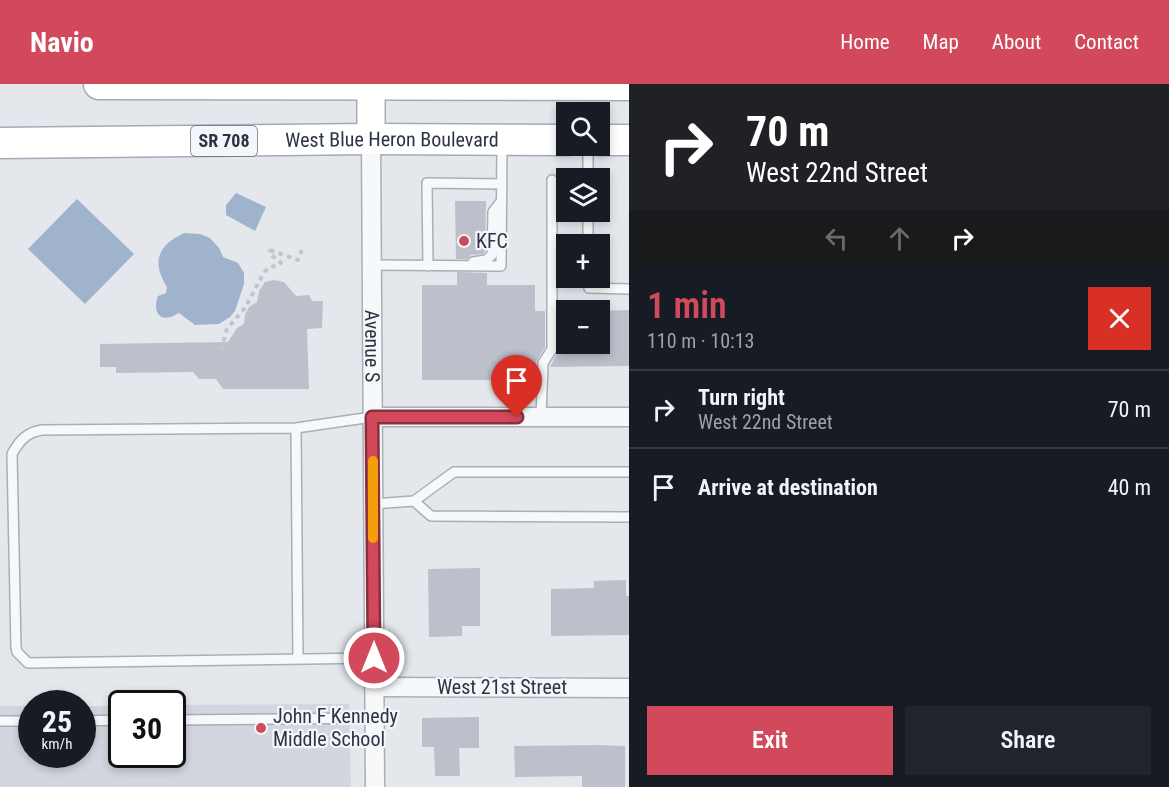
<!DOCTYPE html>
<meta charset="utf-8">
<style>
body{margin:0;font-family:"Roboto Condensed",sans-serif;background:#20242c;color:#f1f3f6;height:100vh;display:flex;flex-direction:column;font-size:22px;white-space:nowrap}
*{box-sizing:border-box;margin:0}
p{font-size:20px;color:#9ea1a6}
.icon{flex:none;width:33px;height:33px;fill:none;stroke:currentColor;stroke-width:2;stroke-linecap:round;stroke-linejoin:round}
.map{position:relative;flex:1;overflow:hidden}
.side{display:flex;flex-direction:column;background:#171b24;width:540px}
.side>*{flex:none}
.hud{background:#202124;color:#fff;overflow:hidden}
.buttons{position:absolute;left:556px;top:18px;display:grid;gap:12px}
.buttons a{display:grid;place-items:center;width:54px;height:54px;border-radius:0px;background:#171b24;box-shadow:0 3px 9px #0003;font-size:30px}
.speed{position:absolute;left:18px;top:606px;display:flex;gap:12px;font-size:30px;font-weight:700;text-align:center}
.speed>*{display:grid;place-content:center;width:78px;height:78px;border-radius:50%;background:#171b24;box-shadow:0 3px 9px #0003;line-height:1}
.speed small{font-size:15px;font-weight:400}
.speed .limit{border:3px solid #111;border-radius:9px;background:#fff;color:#111}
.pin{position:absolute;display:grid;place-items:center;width:51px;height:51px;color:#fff;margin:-62px -26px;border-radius:50% 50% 50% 0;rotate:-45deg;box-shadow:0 0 6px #0007}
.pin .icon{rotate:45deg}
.me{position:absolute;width:66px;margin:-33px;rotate:0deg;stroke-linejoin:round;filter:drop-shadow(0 0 4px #0008)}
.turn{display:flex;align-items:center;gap:21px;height:126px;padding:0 18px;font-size:27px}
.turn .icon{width:78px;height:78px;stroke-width:2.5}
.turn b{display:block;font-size:42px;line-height:51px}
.lanes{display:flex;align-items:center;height:57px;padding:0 18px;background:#0003;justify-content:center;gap:30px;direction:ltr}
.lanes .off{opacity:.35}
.round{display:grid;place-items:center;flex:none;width:63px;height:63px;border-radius:0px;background:#20242c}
.summary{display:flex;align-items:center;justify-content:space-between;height:102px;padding:0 18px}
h1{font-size:36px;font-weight:600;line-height:45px;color:#d1495b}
.cta{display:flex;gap:12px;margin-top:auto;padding:12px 18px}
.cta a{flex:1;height:69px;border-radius:0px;background:#d1495b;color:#fff;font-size:24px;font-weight:600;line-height:69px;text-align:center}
.cta a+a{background:#20242c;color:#f1f3f6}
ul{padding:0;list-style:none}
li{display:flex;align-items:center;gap:18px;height:78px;padding:0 18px;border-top:2px solid #363941}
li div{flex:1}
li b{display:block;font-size:22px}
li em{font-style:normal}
header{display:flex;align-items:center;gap:36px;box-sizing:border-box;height:84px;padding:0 30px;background:#d1495b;color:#fff}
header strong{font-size:28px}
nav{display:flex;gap:33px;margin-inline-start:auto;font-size:21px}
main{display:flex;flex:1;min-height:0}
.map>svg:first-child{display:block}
</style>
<header>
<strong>Navio</strong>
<nav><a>Home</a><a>Map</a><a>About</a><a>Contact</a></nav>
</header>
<main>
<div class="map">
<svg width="629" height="703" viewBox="0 0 629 703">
<rect width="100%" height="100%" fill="#e4e7ec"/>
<path fill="#d2d6de" d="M349 620 351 703H0V622H31L32 670H82L83 622H121L122 670H172L173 621Z"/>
<path fill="#9fb4cc" d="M236 109 266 123 255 147 226 131V121Z
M77 115 134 170 85 220 28 165Z
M184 149 200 150 210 154 219 164 223 173 238 179 244 189V200L235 227 230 233 219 240 195 241 179 229C176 230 173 233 170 233 155 237 154 221 158 212L166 209 167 203C151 178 158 161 184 149Z"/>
<path fill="#bbc0ca" d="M455 117H486L485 168 483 170 471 171 467 175H456Z
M457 188 487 189V201H535V227H545V263L536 278 535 296H422V201H457Z
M274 196 284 198 296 212 309 211 312 217H323L322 244 307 245 309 305H223L216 295H199L193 288 116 289V283H100V260L228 258 237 244 244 240 245 231 249 223 257 218 259 207 265 198Z
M629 226V282L550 283 559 266V227H567V260H600V227Z
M480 484V542H462V552L429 553 428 485Z
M626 496V512H629V551L551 552V505L594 504V497Z
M479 633V664H459L460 692H435L434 663H422V634Z
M599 661 625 662V703H582V692L515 693 514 662Z"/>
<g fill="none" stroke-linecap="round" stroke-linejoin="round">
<defs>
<path id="lane" d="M588 62V94
M588 128V160
M473 178 486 176 492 171 493 128 502 116
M372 181 501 182 502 59
M428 182 427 99 502 100
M588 194 589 204 629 205
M372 333 296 344 42 346C27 348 19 357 12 370L16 563 17 568 28 579 374 574
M541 333 543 279 552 265V96
M296 344 298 575
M414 417 454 388H629
M373 420 414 417 431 432 629 433
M172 636 374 634
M0 637H32
M82 637 122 636"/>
<g id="street">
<path id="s1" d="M371 55 375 703"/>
<path d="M372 333H629"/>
<path d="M374 603 629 604"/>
</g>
<path id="secondary" d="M371 0V55"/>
<g id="primary">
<path d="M99 0 629 1"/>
<path d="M600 56H629"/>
<path id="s2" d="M0 59 371 55 567 56"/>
</g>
</defs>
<use href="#lane" stroke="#a9aeb7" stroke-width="12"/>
<use href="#street" stroke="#a9aeb7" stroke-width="21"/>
<use href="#secondary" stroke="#a9aeb7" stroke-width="30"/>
<use href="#primary" stroke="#a3abb8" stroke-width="33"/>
<path stroke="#c2c5cb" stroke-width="4" stroke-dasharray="4.5 4.5" stroke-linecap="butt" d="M270 166 298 176 303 163
M221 266 227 245 245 224 261 194 267 185 281 179 269 169 270 166"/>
<use href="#lane" stroke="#f7f8fa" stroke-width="9"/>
<use href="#street" stroke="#f7f8fa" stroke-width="18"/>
<use href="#secondary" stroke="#fff" stroke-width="27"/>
<use href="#primary" stroke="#fff" stroke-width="30"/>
</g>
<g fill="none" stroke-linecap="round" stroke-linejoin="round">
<defs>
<path id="route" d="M374 574 372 333H517"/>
</defs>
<use href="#route" stroke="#882f3b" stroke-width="15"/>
<use href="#route" stroke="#d1495b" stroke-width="10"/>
<path stroke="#f59e0b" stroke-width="10" d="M373 377V454"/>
</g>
<g fill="#d1495b" stroke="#f4f6f9" stroke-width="2">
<circle cx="464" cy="157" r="6"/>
<circle cx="261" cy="644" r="6"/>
</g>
<g text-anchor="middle" stroke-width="4.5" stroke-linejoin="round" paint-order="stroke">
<rect fill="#f4f6f9" stroke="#676e7b" stroke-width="1.5" x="191" y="42" width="66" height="30" rx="4.5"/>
<g font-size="18" font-weight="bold" fill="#2b3445">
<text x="224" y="63">SR 708</text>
</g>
<g font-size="20" fill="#2b3445" stroke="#f4f6f9">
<text dy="7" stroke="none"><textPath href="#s2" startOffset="392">West Blue Heron Boulevard</textPath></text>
<text dy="7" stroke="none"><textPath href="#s1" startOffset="207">Avenue S</textPath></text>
<text x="502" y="610">West 21st Street</text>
</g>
<g font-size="20" fill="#2b3445" stroke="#f4f6f9" text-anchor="start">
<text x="476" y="164">KFC</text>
<text x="273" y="639">John F Kennedy<tspan x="273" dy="23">Middle School</tspan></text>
</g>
</g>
</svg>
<div class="buttons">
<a><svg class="icon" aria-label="search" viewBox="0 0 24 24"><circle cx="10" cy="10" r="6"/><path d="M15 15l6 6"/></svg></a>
<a><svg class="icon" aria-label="layers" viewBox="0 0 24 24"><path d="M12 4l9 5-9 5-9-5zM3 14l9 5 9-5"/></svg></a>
<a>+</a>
<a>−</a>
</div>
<div class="speed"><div>25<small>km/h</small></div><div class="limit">30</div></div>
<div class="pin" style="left:517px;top:333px;background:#d93025"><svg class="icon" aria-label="arrive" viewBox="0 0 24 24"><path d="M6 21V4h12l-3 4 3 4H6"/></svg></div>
<svg class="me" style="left:374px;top:574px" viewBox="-20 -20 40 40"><circle r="17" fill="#d1495b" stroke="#fff" stroke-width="3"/><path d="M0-11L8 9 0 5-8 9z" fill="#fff"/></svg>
</div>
<section class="side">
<div class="hud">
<div class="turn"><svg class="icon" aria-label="right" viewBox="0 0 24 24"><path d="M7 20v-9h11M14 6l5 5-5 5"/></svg><div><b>70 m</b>West 22nd Street</div></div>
<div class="lanes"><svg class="icon off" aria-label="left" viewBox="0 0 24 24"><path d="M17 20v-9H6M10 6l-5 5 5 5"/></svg><svg class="icon off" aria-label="ahead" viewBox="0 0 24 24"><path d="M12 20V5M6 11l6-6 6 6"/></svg><svg class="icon" aria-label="right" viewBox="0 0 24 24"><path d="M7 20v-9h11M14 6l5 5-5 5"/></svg></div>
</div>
<div class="summary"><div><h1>1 min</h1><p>110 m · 10:13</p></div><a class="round" style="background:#d93025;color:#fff"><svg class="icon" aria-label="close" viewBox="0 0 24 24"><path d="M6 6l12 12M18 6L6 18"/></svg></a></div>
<ul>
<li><svg class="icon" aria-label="right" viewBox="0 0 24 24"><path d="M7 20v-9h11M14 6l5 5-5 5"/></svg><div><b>Turn right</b><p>West 22nd Street</p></div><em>70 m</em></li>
<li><svg class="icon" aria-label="arrive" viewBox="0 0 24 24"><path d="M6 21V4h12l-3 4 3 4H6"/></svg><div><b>Arrive at destination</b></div><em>40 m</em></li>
</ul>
<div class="cta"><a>Exit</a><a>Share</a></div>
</section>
</main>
